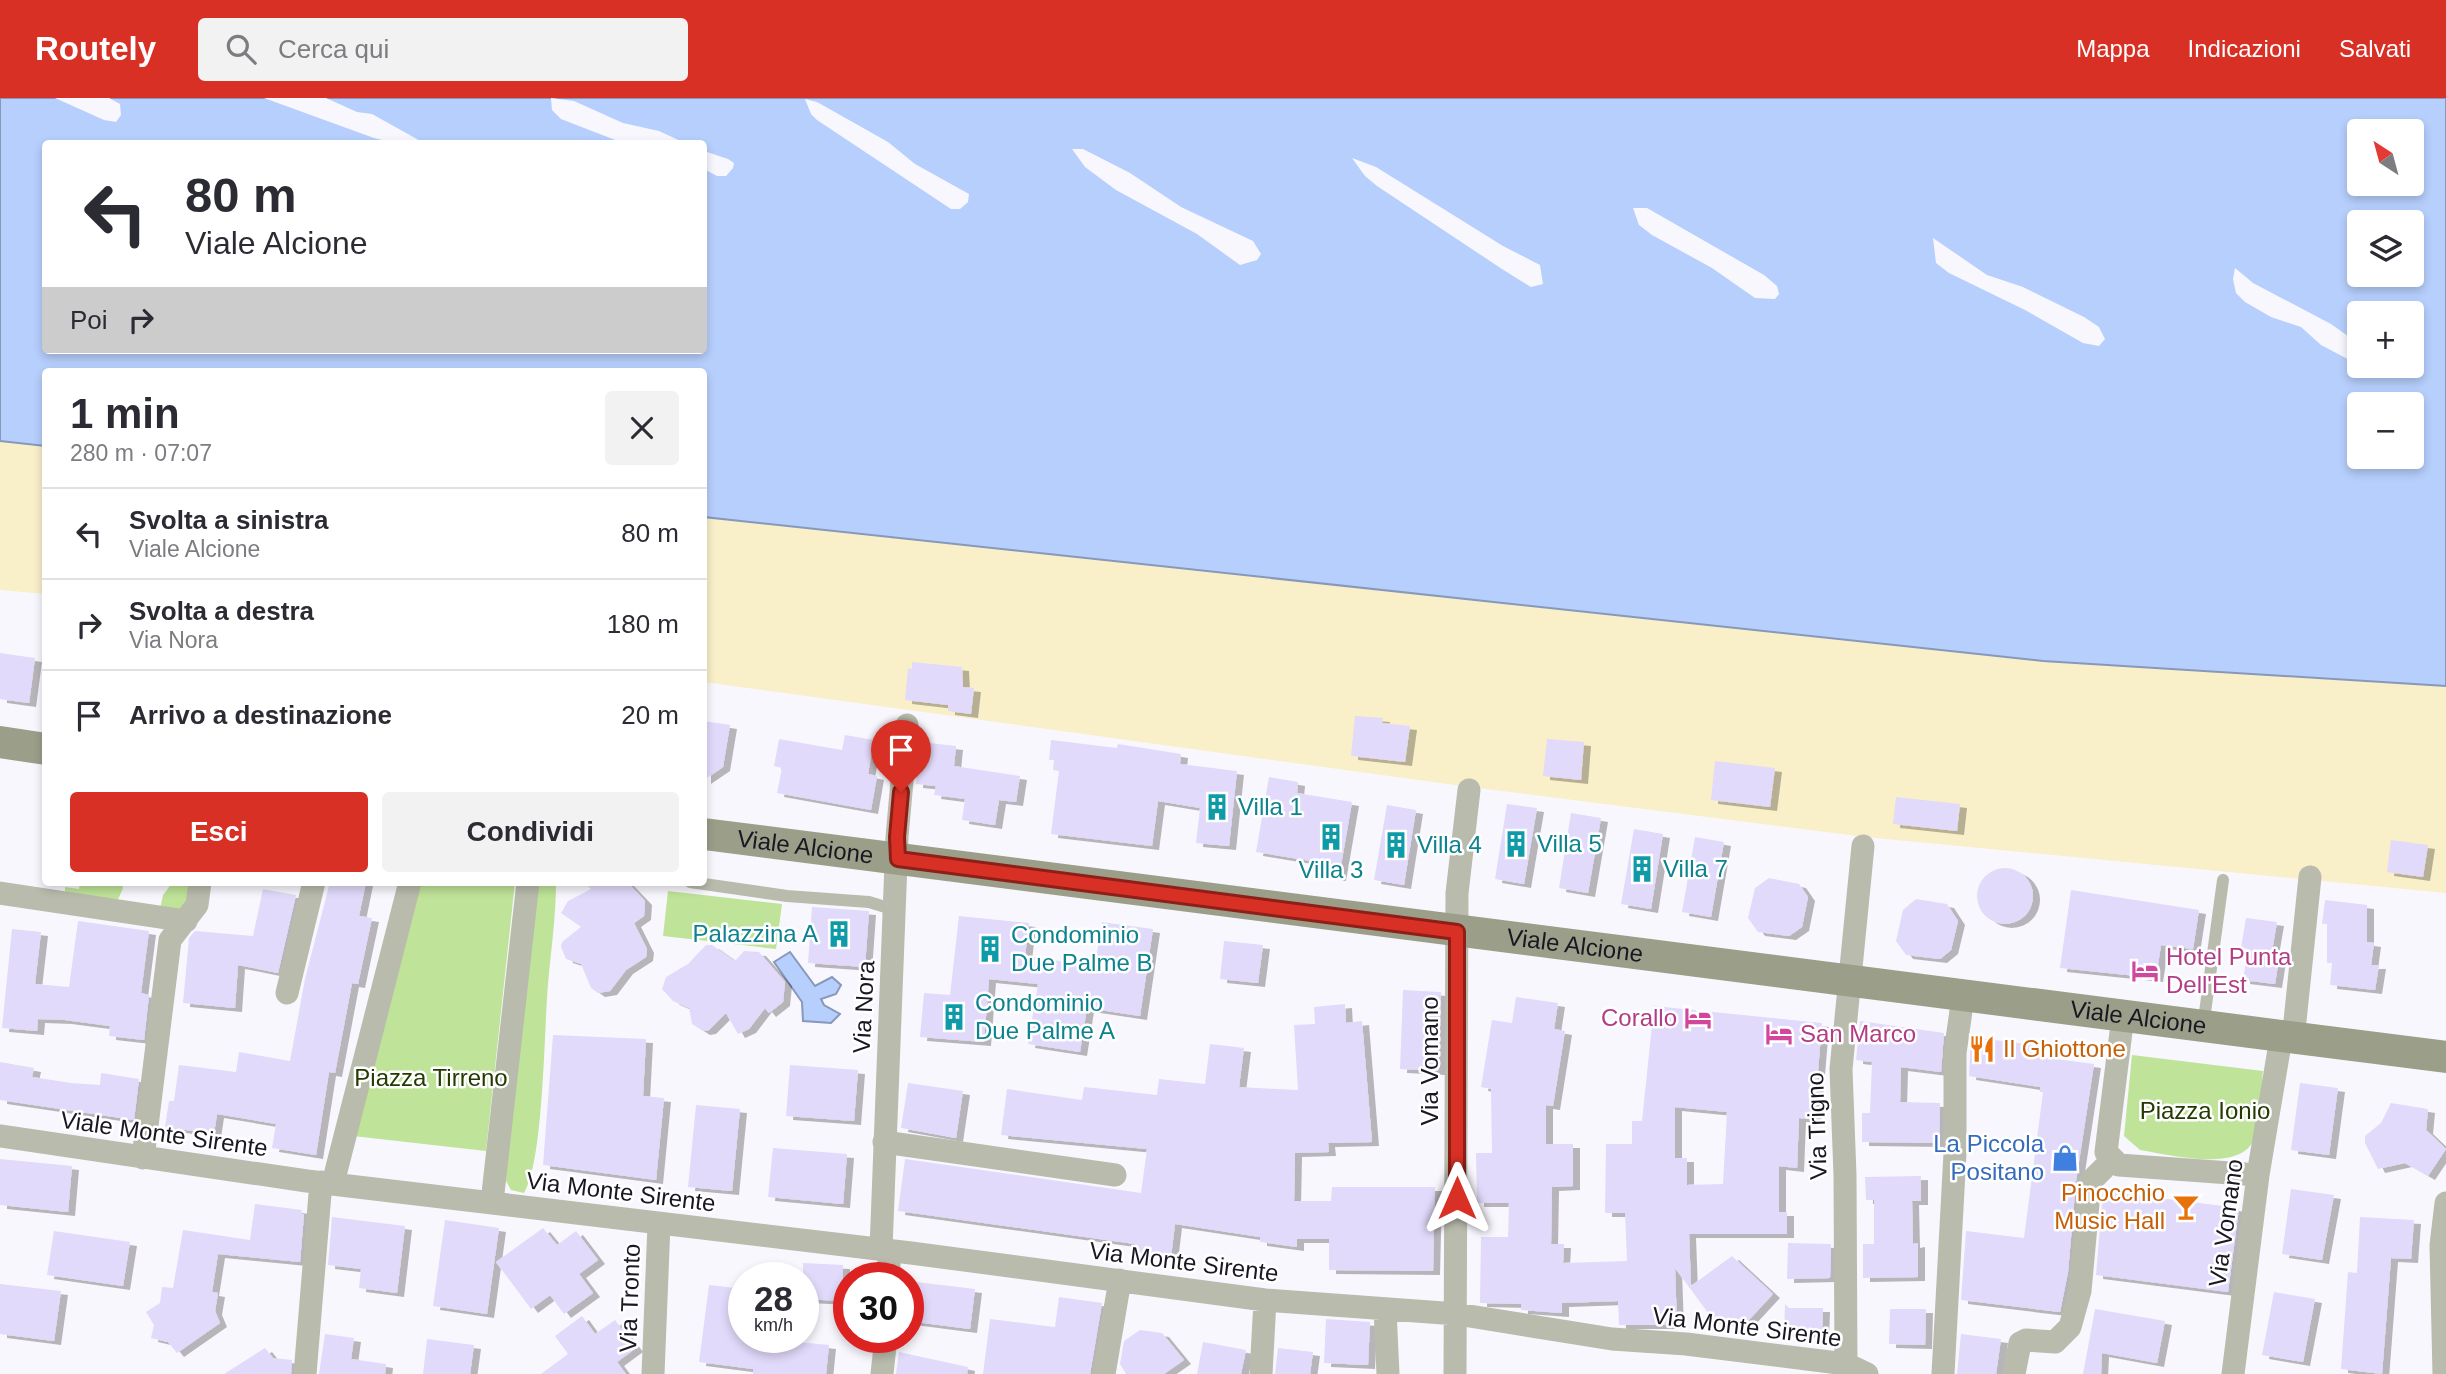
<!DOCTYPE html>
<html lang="it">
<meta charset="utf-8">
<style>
body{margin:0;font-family:Helvetica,sans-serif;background:#f2f2f3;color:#2b2b33;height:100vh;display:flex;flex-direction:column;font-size:26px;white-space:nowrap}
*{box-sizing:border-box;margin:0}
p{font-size:23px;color:#7c7c81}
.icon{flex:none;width:38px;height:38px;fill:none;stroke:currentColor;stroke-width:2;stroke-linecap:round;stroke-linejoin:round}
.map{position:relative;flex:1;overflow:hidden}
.drawer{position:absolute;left:42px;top:270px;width:665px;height:518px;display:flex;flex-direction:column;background:#fff;border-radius:7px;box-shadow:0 4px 10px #0003}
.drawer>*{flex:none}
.hud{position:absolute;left:42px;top:42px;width:665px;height:214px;border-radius:7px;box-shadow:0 4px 10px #0003;background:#fff;color:#2b2b33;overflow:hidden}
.needle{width:46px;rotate:324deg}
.controls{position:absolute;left:2347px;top:21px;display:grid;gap:14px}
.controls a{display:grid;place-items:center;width:77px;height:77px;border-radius:7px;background:#fff;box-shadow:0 4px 10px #0003;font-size:35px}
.speed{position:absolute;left:728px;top:1164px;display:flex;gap:14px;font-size:35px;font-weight:700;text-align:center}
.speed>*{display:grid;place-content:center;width:91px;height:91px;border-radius:50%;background:#fff;box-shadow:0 4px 10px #0003;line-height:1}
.speed small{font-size:18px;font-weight:400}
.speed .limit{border:10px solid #d22;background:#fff;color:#111}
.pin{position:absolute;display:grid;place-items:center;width:60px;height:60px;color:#fff;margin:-72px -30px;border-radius:50% 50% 50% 0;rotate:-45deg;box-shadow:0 0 7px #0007}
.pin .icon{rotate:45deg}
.me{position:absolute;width:77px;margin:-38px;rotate:0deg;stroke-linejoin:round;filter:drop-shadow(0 0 5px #0008)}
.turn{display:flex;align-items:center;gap:24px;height:147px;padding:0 28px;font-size:32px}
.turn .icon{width:91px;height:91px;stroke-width:2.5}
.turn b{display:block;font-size:49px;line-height:60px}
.then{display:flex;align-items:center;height:66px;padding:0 28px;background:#0003;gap:14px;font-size:26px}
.round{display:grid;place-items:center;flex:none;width:74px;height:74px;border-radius:7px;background:#f2f2f3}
.headline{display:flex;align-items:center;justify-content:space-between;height:119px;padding:0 28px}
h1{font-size:42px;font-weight:700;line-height:52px}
.action{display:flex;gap:14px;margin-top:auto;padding:14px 28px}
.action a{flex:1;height:80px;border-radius:7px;background:#d93025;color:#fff;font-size:28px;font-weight:700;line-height:80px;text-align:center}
.action a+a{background:#f2f2f3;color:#2b2b33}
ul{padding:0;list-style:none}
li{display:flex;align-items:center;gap:21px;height:91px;padding:0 28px;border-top:2px solid #e1e1e2}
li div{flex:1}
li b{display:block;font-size:26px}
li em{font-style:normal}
header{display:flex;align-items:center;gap:42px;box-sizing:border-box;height:98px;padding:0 35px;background:#d93025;color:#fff}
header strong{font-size:33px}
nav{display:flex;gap:38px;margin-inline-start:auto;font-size:24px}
.search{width:490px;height:63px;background:#f2f2f3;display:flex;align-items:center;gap:18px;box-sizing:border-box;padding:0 24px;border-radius:7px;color:#7c7c81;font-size:26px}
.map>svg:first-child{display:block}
</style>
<header>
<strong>Routely</strong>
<div class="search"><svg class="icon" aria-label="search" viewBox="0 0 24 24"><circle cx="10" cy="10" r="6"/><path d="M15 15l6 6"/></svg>Cerca qui</div>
<nav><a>Mappa</a><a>Indicazioni</a><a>Salvati</a></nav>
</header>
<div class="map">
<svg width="2446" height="1276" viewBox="0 0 2446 1276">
<defs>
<filter id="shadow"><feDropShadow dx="7" dy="4" stdDeviation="0" flood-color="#0004"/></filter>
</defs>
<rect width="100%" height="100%" fill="#f9f7fe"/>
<path fill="#bfe398" d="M80 784H122L123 790 117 804 65 795V789L79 791Z
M173 784H194L189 801 180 813 160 811 163 797Z
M414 784H515L486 1053 353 1038Z
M536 784H556C556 819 551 852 548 886 544 931 544 1062 524 1095L511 1092 505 1081Z
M668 793 782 806 776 851 663 838Z
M2132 957 2263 973C2261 991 2260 1028 2253 1043 2238 1075 2167 1056 2140 1052L2124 1038Z"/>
<path fill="#f9efc9" d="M0 343 45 348V496L0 492Z
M704 419 2043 563 2446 588V795L1865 739 1462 688 704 584Z"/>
<path fill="#b6cffc" stroke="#8798bb" stroke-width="2" fill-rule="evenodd" d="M0 0H2446V588L2043 563 704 419V273H46L45 348 0 343ZM2359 33H2412V86H2359ZM46 46H704V252H46ZM2359 124H2412V177H2359ZM2359 215H2412V268H2359ZM2359 306H2412V359H2359Z
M790 854 815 888 832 879 841 887 836 896 821 901 824 907 840 916 831 925 803 923 802 904 774 864Z"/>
<path fill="#f9f7fe" d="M55 0H109L120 6 121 17 116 24 104 22Z
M264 0H326L357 14 372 16 424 45H394L374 40Z
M551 0 574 3 623 25 659 33 685 45H623L561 21 552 12Z
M805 1 817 4 888 44 915 66 969 96 968 104 960 111H951L817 22 811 16Z
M1072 51H1083L1130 75 1181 109 1253 143 1261 156 1257 162 1240 167 1197 136 1116 92 1085 69Z
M704 53 728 61 734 65 733 70 726 78H717L704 71Z
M1352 60 1376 69 1503 148 1540 167 1543 186 1531 189 1502 171 1377 88 1365 78Z
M1633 110H1647L1764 177 1777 188 1779 196 1775 201 1755 200 1712 170 1652 137 1639 127Z
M1933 140 1987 177 2023 189 2084 219 2099 229 2105 241 2099 248 2083 245 2025 212 1949 175 1936 165Z
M2235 170 2253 185 2331 226 2359 246V267L2321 247 2301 229 2271 219 2245 204 2236 195 2233 181Z
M2360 268H2359H2402L2389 278 2379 279Z"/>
<path fill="#e1dafa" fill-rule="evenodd" filter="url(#shadow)" d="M0 555 35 560 29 605 0 601Z
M912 564 962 569 963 589 974 590 971 616 948 613V607L905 602 908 570 912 571Z
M1355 618 1383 620 1382 625 1410 628 1405 664 1351 658Z
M704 623 730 627 723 669 704 682Z
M845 637 874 642 868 676 877 678 871 712 777 695 782 670 774 668 779 641 842 652Z
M1547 641 1584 644 1581 682 1543 678Z
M1051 642 1117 650 1118 646 1181 656 1180 666 1237 673 1229 748 1196 745 1200 710 1158 703 1152 748 1051 736 1059 673 1053 672 1054 662H1049Z
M920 644 956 648 954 668 1020 678 1016 704 999 702 995 727 962 722 965 701 934 697 936 688 916 686Z
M1715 663 1775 670 1770 709 1711 702Z
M1269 679 1298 684 1297 695 1352 704 1339 779 1310 774 1311 763 1256 754Z
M1896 699 1960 706 1957 733 1893 726Z
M1507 706 1537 710 1524 786 1495 781Z
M1387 707 1416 712 1404 787 1374 782Z
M1571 715 1601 720 1588 795 1559 790Z
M1634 731 1663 736 1651 811 1621 806Z
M1695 739 1724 744 1711 819 1682 814Z
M2391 742 2428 747 2423 779 2387 774Z
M1977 798a28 28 0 1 1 56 0a28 28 0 1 1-56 0Z
M1769 780 1799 786 1808 799 1802 829 1789 838 1758 834 1748 820 1755 790Z
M330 784H366L359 818 372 820 358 886 352 885 335 975 329 974 316 1057 272 1050 276 1026 217 1016 214 1036 165 1029 169 1003H174L179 967 236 974 239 954 290 963 305 881Z
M583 784H627L645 803 644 818 634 825 647 851 646 859 626 872 610 893 598 895 591 890 581 866 566 861 561 849 562 844 581 829 561 815 568 803 591 791Z
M263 791 296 797 278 875 238 867 235 910 183 905 189 840 195 833 253 838Z
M2071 792 2199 812 2193 851 2161 847 2156 880 2060 870Z
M1916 801 1947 806 1958 823 1951 852 1940 861 1906 857 1896 843 1903 812Z
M2325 802 2367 807V844L2374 845 2371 867H2379L2375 892 2330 887 2332 865H2327V826H2322Z
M812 809 869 813 865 869 808 865Z
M959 818 1029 825 1025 858 1095 868 1102 824 1153 831 1140 918 1087 910 1080 954 1028 946 1038 886 989 881 984 944 920 939 924 895 950 897Z
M2246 820 2277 824 2272 853 2280 854 2275 886 2243 882 2248 851 2241 850Z
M78 823 149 833 141 895 149 897 144 942 109 938 110 928 65 922 38 921 37 933 2 930 12 831 41 834 35 886 69 889Z
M1224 843 1263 847 1258 885 1220 881Z
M706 847H712L735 863 744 853 759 854 785 884 783 904 769 915 765 910 749 931 738 936 726 915 709 932 703 933 692 926 689 910 673 903 662 891 666 879 688 866Z
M1403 892 1441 894 1438 973 1400 971Z
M1516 899 1558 905 1554 931 1565 933 1553 1008 1546 1007V1046H1573V1088L1552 1089 1551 1146H1564L1563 1165 1627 1163 1625 1115H1605L1606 1046H1632V1023H1642L1654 908 1822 925 1814 1021 1799 1020 1797 1070 1779 1068V1114H1787V1136H1689L1691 1188 1732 1158 1773 1196 1747 1224 1714 1223 1675 1170 1677 1227H1619L1618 1203 1562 1205V1215L1521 1212V1206L1480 1205 1481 1139H1508L1509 1105H1477L1476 1055H1492L1491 991 1481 989 1492 922 1512 925ZM1675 1009 1727 1014 1723 1086 1687 1087V1060H1675Z
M1345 906 1346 925 1362 923 1372 1044 1328 1045 1329 1054 1295 1055 1294 1103H1331L1332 1089H1435L1433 1173 1329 1172V1141H1297V1149L1260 1144V1139L1175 1126 1171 1159 1134 1154 1135 1146 898 1113 905 1061 1141 1095 1147 1051 1001 1037 1007 991 1082 1002 1084 989 1157 997 1159 981 1205 986 1210 946 1244 950 1239 989 1298 992 1294 927 1315 926 1314 909Z
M1860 923 1944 935 1941 974 1901 969 1900 1004 1940 1005 1939 1045 1862 1044V1015H1870L1872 964 1856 962Z
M553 937 646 941 643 998 664 1000 656 1082 543 1067Z
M1971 939 2034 947 2033 958 2094 966 2076 1083 2068 1174 2060 1214 1961 1202 1966 1133 2024 1140 2043 994H2040V989L1969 978Z
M0 964 34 970 32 979 71 985 100 987 101 975 139 981 134 1022 0 1002Z
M790 967 858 972 854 1023 786 1018Z
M908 985 963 993 956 1040 901 1030Z
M2300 985 2338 990 2329 1057 2291 1052Z
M2391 1005 2428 1011 2426 1032 2446 1051 2428 1078 2405 1065 2378 1071 2365 1045V1038L2381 1025Z
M696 1007 740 1011 732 1093 688 1089Z
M773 1050 847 1056 843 1106 768 1099Z
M0 1061 72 1068 68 1114 0 1107Z
M1921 1078V1103H1912L1913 1146 1918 1145V1179L1863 1180V1146H1874V1102H1866L1865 1079Z
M2291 1091 2334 1097 2322 1162 2282 1156Z
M2103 1093 2239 1110 2228 1194 2096 1177Z
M255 1106 302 1112 301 1116H304L300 1164 218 1156 212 1194 218 1195 215 1213 220 1225 177 1255 168 1244 151 1240 154 1227 146 1214 160 1205 162 1189 173 1190 183 1132 250 1142Z
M332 1119 405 1128 397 1195 359 1190 361 1171 328 1167Z
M2360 1119 2414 1122 2411 1161 2391 1160 2382 1276 2341 1271 2348 1174 2357 1175Z
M445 1122 499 1130 487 1216 433 1208Z
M543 1130 557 1147 576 1133 598 1162 579 1176 593 1195 564 1216 550 1197 531 1211 496 1164Z
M54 1133 130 1144 123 1188 47 1177Z
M1788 1145 1831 1146 1830 1180 1787 1181Z
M803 1165 843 1167 842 1203 803 1201Z
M908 1183 975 1191 970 1231 908 1223Z
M0 1186 61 1193 54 1243 0 1236Z
M709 1187 744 1191V1239L829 1247 826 1276H753V1271L699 1264Z
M2274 1194 2315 1201 2303 1264 2262 1257Z
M1059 1199 1102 1205 1090 1276H983L990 1221 1055 1229Z
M1785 1206 1789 1210H1823L1822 1236 1784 1235Z
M1890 1211H1926L1925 1247 1889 1246Z
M2095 1211 2165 1223 2157 1265 2102 1255 2101 1276H2083Z
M582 1218 595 1236 615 1222 636 1250 617 1264 626 1276H541L568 1256 555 1238Z
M1326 1221 1370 1224 1368 1267 1324 1265Z
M1140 1232 1162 1235 1184 1262 1164 1276H1126L1120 1266 1124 1243Z
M325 1236 354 1240 351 1261 386 1266 385 1276H319Z
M1961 1236 2001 1241 1996 1276H1957Z
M427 1241 474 1247 470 1276H423Z
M1203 1244 1246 1252 1241 1276H1197Z
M265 1250 273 1260 292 1262 291 1276H224Z
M1278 1250 1313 1254 1310 1276H1275Z
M899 1254 968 1269 967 1276H896Z"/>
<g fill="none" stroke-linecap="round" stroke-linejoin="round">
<path stroke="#b9bbad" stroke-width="12" d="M690 784 787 798 869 804 895 812
M2203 929 2223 782"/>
<path stroke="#b9bbad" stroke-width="23" d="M0 795 186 823
M287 895 314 784
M2123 918 2106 1054 2119 1067 2258 1077
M2293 942 2310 779
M0 1038 307 1083 911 1155 1265 1202 1457 1216 1612 1241 1686 1246 1846 1266 1867 1276
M884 1044 1115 1077
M143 1060 170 842 197 807 200 784
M333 1085 410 784
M492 1104 528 784
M881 1151 897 739 907 627
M889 1180V1152
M1385 1211 1388 1276
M1846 1266 1845 1077 1841 971 1863 748
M305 1276 321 1084
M653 1276 659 1126
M882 1276 886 1239
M1104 1276 1120 1182
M1261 1276 1265 1202
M1455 1276 1457 795 1469 692
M1943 1276 1955 1055V955L1963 899
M2014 1276 2020 1245 2026 1242 2055 1244 2070 1229 2080 1193 2090 1084 2113 1061
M2233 1276 2258 1077 2281 940
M2444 1276 2441 1147 2446 1105"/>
<g stroke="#9b9e89" stroke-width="32">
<path d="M0 644 46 651"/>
<path id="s1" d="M704 736 2446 959"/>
</g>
</g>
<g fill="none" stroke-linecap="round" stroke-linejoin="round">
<defs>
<path id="route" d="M901 694 897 739 898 761 1457 834V1100"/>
</defs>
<use href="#route" stroke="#8d1f18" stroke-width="18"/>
<use href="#route" stroke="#d93025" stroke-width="12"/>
</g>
<defs>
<symbol id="building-bare" viewBox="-9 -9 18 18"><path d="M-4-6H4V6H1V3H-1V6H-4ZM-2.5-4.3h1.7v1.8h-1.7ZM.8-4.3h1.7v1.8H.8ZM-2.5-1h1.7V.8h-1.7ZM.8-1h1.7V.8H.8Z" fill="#0f9aa8" stroke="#fff" stroke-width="2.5" paint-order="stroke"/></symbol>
<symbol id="hotel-bare" viewBox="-9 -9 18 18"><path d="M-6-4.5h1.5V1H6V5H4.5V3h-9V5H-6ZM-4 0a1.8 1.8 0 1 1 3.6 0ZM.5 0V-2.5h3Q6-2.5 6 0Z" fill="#d1479c" stroke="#fff" stroke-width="2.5" paint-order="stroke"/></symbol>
<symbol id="restaurant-bare" viewBox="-9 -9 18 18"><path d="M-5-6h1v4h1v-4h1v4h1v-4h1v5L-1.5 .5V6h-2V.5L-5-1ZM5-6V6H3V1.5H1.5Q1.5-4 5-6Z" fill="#e8710a" stroke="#fff" stroke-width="2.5" paint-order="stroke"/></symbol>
<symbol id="shop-bare" viewBox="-9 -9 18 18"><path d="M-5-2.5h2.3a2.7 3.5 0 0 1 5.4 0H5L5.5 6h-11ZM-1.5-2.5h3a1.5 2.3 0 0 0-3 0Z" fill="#3f7fe0" stroke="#fff" stroke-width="2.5" paint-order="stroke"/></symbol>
<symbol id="bar-bare" viewBox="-9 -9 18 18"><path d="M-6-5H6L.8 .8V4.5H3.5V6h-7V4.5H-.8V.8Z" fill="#e8710a" stroke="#fff" stroke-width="2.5" paint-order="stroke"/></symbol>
</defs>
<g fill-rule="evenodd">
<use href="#building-bare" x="1198" y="690" width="38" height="38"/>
<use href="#building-bare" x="1312" y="720" width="38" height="38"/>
<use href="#building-bare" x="1497" y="727" width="38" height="38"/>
<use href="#building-bare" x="1377" y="728" width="38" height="38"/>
<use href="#building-bare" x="1623" y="752" width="38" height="38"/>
<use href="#building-bare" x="820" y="817" width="38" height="38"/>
<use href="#building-bare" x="971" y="832" width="38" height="38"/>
<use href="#hotel-bare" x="2126" y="854" width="38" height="38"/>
<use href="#building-bare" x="935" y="900" width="38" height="38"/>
<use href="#hotel-bare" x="1679" y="901" width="38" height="38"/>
<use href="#hotel-bare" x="1760" y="917" width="38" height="38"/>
<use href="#restaurant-bare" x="1963" y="932" width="38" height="38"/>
<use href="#shop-bare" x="2046" y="1041" width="38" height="38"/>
<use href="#bar-bare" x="2167" y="1090" width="38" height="38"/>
</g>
<g text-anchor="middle" stroke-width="5" stroke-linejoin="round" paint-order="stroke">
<g font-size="24" fill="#0d838f" stroke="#fff" text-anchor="start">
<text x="1238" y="717">Villa 1</text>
<text x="1537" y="754">Villa 5</text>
<text x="1417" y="755">Villa 4</text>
<text x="1663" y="779">Villa 7</text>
<text x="1331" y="780" text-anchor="middle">Villa 3</text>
<text x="818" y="844" text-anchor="end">Palazzina A</text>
<text x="1011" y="845">Condominio<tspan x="1011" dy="28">Due Palme B</tspan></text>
<text x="975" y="913">Condominio<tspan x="975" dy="28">Due Palme A</tspan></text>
</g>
<g font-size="24" fill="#1a1722" stroke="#fff">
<text dy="8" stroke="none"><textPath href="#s1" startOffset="102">Viale Alcione</textPath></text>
<text dy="8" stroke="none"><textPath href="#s1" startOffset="878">Viale Alcione</textPath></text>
<text transform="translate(864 909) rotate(-87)" y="8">Via Nora</text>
<text dy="8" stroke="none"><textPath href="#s1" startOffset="1446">Viale Alcione</textPath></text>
<text transform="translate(1430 963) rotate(-90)" y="8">Via Vomano</text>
<text transform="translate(1817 1028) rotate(-92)" y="8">Via Trigno</text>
<text transform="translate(164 1036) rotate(8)" y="8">Viale Monte Sirente</text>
<text transform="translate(621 1094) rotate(7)" y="8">Via Monte Sirente</text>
<text transform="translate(2226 1125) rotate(-82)" y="8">Via Vomano</text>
<text transform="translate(1184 1164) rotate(7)" y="8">Via Monte Sirente</text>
<text transform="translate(630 1200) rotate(-88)" y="8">Via Tronto</text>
<text transform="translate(1747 1229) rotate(7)" y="8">Via Monte Sirente</text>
</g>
<g font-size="24" fill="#b23c85" stroke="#fff" text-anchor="start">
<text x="2166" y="867">Hotel Punta<tspan x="2166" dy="28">Dell'Est</tspan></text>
<text x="1677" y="928" text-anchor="end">Corallo</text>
<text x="1800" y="944">San Marco</text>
</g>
<g font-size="24" fill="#c56008" stroke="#fff" text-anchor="start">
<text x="2003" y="959">Il Ghiottone</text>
<text x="2165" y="1103" text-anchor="end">Pinocchio<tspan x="2165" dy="28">Music Hall</tspan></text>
</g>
<g font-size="24" fill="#243a00" stroke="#fff">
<text x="431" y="988">Piazza Tirreno</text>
<text x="2205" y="1021">Piazza Ionio</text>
</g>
<g font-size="24" fill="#366cbe" stroke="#fff" text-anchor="end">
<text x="2044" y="1054">La Piccola<tspan x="2044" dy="28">Positano</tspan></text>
</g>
</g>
</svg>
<div class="controls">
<a><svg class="needle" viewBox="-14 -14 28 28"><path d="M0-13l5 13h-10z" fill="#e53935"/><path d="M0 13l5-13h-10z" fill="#7c7c81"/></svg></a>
<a><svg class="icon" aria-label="layers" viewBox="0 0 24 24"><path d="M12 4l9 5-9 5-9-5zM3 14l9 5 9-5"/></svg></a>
<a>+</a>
<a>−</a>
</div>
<div class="speed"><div>28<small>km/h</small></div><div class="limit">30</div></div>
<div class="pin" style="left:901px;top:694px;background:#d93025"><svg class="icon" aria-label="arrive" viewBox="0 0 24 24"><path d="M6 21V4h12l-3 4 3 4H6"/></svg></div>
<svg class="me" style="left:1457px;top:1100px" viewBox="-20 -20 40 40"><path d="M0-17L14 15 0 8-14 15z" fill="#d93025" stroke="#fff" stroke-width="4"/></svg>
<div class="hud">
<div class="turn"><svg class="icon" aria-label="left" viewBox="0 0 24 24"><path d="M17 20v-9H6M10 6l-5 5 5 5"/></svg><div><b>80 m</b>Viale Alcione</div></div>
<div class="then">Poi<svg class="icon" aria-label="right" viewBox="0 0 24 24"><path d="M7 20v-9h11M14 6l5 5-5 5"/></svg></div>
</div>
<section class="drawer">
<div class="headline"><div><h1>1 min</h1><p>280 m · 07:07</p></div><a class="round"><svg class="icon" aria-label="close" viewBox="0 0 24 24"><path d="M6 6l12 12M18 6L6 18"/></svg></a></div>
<ul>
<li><svg class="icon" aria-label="left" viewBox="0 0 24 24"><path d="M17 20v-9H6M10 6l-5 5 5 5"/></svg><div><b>Svolta a sinistra</b><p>Viale Alcione</p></div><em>80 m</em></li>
<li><svg class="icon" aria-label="right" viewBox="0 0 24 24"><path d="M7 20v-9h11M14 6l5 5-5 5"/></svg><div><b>Svolta a destra</b><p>Via Nora</p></div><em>180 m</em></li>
<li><svg class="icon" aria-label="arrive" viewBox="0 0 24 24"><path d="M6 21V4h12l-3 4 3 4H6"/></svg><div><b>Arrivo a destinazione</b></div><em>20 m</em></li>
</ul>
<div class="action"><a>Esci</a><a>Condividi</a></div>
</section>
</div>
